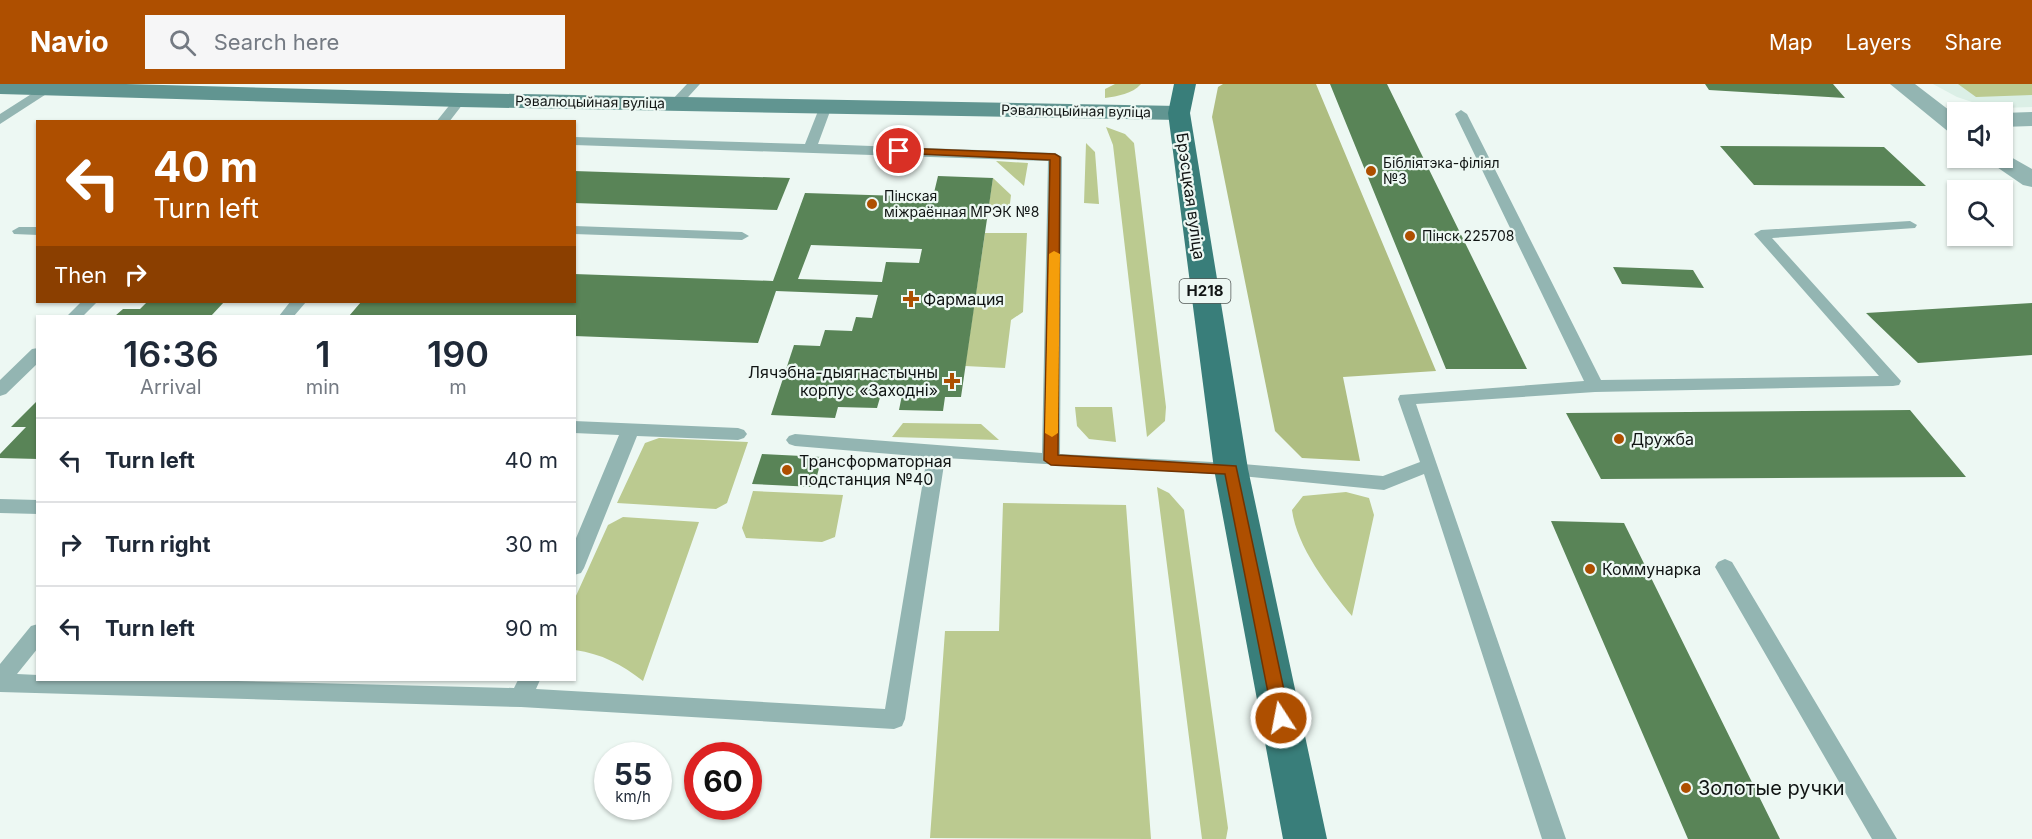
<!DOCTYPE html>
<meta charset="utf-8">
<style>
body{margin:0;font-family:Inter,sans-serif;background:#f6f6f7;color:#1f2937;height:100vh;display:flex;flex-direction:column;font-size:22px;white-space:nowrap}
*{box-sizing:border-box;margin:0}
p{font-size:20px;color:#747a83}
.icon{flex:none;width:33px;height:33px;fill:none;stroke:currentColor;stroke-width:2;stroke-linecap:round;stroke-linejoin:round}
.map{position:relative;flex:1;overflow:hidden}
.panel{position:absolute;left:36px;top:231px;width:540px;height:366px;display:flex;flex-direction:column;background:#fff;border-radius:0px;box-shadow:0 2px 4px #0004}
.panel>*{flex:none}
.banner{position:absolute;left:36px;top:36px;width:540px;height:183px;border-radius:0px;box-shadow:0 2px 4px #0004;background:#ae4f00;color:#fff;overflow:hidden}
.tools{position:absolute;left:1947px;top:18px;display:grid;gap:12px}
.tools a{display:grid;place-items:center;width:66px;height:66px;border-radius:0px;background:#fff;box-shadow:0 2px 4px #0004;font-size:30px}
.speed{position:absolute;left:594px;top:658px;display:flex;gap:12px;font-size:30px;font-weight:700;text-align:center}
.speed>*{display:grid;place-content:center;width:78px;height:78px;border-radius:50%;background:#fff;box-shadow:0 2px 4px #0004;line-height:1}
.speed small{font-size:15px;font-weight:400}
.speed .limit{border:9px solid #d22;background:#fff;color:#111}
.pin{position:absolute;display:grid;place-items:center;width:51px;height:51px;color:#fff;margin:-26px;border:3px solid #fff;border-radius:50%;box-shadow:0 2px 6px #0007}
.me{position:absolute;width:66px;margin:-33px;rotate:349deg;stroke-linejoin:round;filter:drop-shadow(0 0 4px #0008)}
.turn{display:flex;align-items:center;gap:21px;height:126px;padding:0 18px;font-size:27px}
.turn .icon{width:78px;height:78px;stroke-width:2.5}
.turn b{display:block;font-size:42px;line-height:51px}
.then{display:flex;align-items:center;height:57px;padding:0 18px;background:#0003;gap:12px;font-size:22px}
.eta{display:flex;justify-content:space-evenly;align-items:center;height:102px;text-align:center}
.eta b{font-size:36px;font-weight:600;line-height:42px}
ul{padding:0;list-style:none}
li{display:flex;align-items:center;gap:18px;height:84px;padding:0 18px;border-top:2px solid #e0e1e3}
li div{flex:1}
li b{display:block;font-size:22px}
li em{font-style:normal}
header{display:flex;align-items:center;gap:36px;box-sizing:border-box;height:84px;padding:0 30px;background:#ae4f00;color:#fff}
header strong{font-size:28px}
nav{display:flex;gap:33px;margin-inline-start:auto;font-size:21px}
.search{width:420px;height:54px;background:#f6f6f7;display:flex;align-items:center;gap:15px;box-sizing:border-box;padding:0 21px;border-radius:0px;color:#747a83;font-size:22px}
.map>svg:first-child{display:block}
</style>
<header>
<strong>Navio</strong>
<div class="search"><svg class="icon" aria-label="search" viewBox="0 0 24 24"><circle cx="10" cy="10" r="6"/><path d="M15 15l6 6"/></svg>Search here</div>
<nav><a>Map</a><a>Layers</a><a>Share</a></nav>
</header>
<div class="map">
<svg width="2032" height="755" viewBox="0 0 2032 755">
<rect width="100%" height="100%" fill="#edf8f3"/>
<path fill="#dbefe6" d="M1933 0H2032V23L2002 24 1981 21 1957 13Z"/>
<path fill="#bbca90" d="M1115 0H1141C1132 10 1118 12 1105 14V5Z
M1958 0H2032V11L1976 13Z
M1106 43 1125 50 1134 59 1166 323 1165 337 1147 353 1113 61Z
M1086 59 1095 68 1099 120 1084 119Z
M996 77 1028 79 1024 102Z
M993 94 1011 111 1009 128 988 126Z
M985 149H1027L1023 228 1011 236 1005 284 965 282Z
M1075 323H1112L1116 358 1089 355 1077 342Z
M903 339 981 340 999 356 892 353Z
M659 354 748 358 727 419 716 425 617 419 645 359Z
M1157 403 1169 409 1184 426 1228 744 1226 755H1202Z
M753 407 843 411 835 453 822 458 746 454 742 444Z
M1346 408 1369 414 1374 431 1352 532C1328 503 1297 463 1292 426L1303 412Z
M1003 419 1126 421 1151 755 930 754 945 547H999Z
M623 433 699 438 643 597C621 580 602 570 575 566V514L608 441Z"/>
<path fill="#aebd81" d="M1223 0H1316L1436 287 1343 293 1360 377 1302 374 1275 347 1212 33 1218 3Z"/>
<path fill="#598457" fill-rule="evenodd" d="M1330 0H1387L1527 285H1446Z
M1705 0H1833L1845 14 1709 6Z
M1720 62 1884 63 1926 102 1754 101Z
M574 87 790 94 777 126 574 119Z
M938 92 993 94 961 313H945L943 327 899 326 902 311 881 310 877 324 838 323 835 334 771 331 794 261 820 262 825 246 852 247 856 233 872 234 878 211 776 207 758 259 574 252V232H349L361 218H574V190L773 197 805 109 933 113ZM811 161 922 165 919 179 886 178 882 198 798 195Z
M1613 183 1693 186 1704 204 1622 200Z
M147 218H224L211 232H115L123 225H140Z
M2032 219V271L1918 279 1866 229Z
M38 316V375L0 374V370L26 343H11Z
M1910 326 1966 393 1601 395 1566 329Z
M762 370 822 373 814 403 752 400Z
M1551 437 1624 439 1780 755H1688Z"/>
<g fill="none" stroke-linecap="round" stroke-linejoin="round">
<path fill="#93b5b2" fill-rule="evenodd" d="M47 0 53 4 51 7 0 40V30Z
M687 0H700L679 23H671V17Z
M460 12 466 16 449 38H436L456 13Z
M826 18 832 22 818 60 1055 69 1062 73 1060 370 1231 379 1383 392 1420 378 1398 315 1400 311 1584 297 1455 30 1461 26 1467 30 1601 296 1879 292 1754 150 1761 146 1910 137 1917 141 1915 144 1772 154 1901 297 1899 301 1893 302 1595 308 1416 320 1566 755H1542L1424 390 1384 406 1231 391 945 374 905 635 902 642 894 645 521 623 0 608V580L31 542 38 540V564L17 590 38 591V596H200L514 604 518 596H540L536 605 885 625 927 373 795 362 789 360 786 356 789 352 795 350 1042 369 1048 77 574 61V53L805 60 820 22Z
M574 142 742 148 749 152 742 156 574 150Z
M19 143H38V151L14 150 12 147Z
M81 218H97L83 232H67Z
M290 218H306L294 232H279Z
M38 264V279L6 310 0 312V296L32 265Z
M574 337 738 344 744 346 747 350 744 354 738 356 637 352 584 484 581 489 574 491V459L619 351 574 349Z
M0 415 38 416V430L0 429Z
M1725 475 1732 478 1897 755H1872L1715 483 1718 478Z"/>
<path fill="#93b5b2" fill-rule="evenodd" d="M1890 0H1915L1958 33V51L1950 49Z
M2032 28V42L2002 43V29Z
M2002 68 2032 85V103L2023 101 1991 79 1987 74H2002Z"/>
<path fill="#619591" fill-rule="evenodd" d="M0 0H126L460 9 1179 22 1187 24 1190 29 1187 34 1179 36 460 23 0 10Z"/>
<path fill="#397e7a" fill-rule="evenodd" d="M1174 0H1196L1190 29 1248 385 1327 755H1283L1214 385 1168 29Z"/>
</g>
<path fill="#ae4f00" stroke="#713300" stroke-width="1.5" d="M899 64 1055 70 1060 73 1058 371 1236 382 1290 634 1287 639 1281 642 1275 639 1273 634 1225 390 1051 381 1044 376 1050 76 896 69 894 67Z"/>
<path fill="#f59e0b" d="M1054 167 1060 170 1058 349 1052 353 1045 349 1049 170Z"/>
<g fill="#ae4f00" stroke="#edf8f3" stroke-width="2">
<circle cx="1371" cy="87" r="6"/>
<circle cx="872" cy="120" r="6"/>
<circle cx="1410" cy="152" r="6"/>
<path d="M908 206h6v6h6v6h-6v6h-6v-6h-6v-6h6z"/>
<path d="M949 288h6v6h6v6h-6v6h-6v-6h-6v-6h6z"/>
<circle cx="1619" cy="355" r="6"/>
<circle cx="787" cy="386" r="6"/>
<circle cx="1590" cy="485" r="6"/>
<circle cx="1686" cy="704" r="6"/>
</g>
<g text-anchor="middle" stroke-width="4.5" stroke-linejoin="round" paint-order="stroke">
<g font-size="14" fill="#111514" stroke="#edf8f3">
<text transform="translate(590 18) rotate(1)" y="5">Рэвалюцыйная вуліца</text>
<text transform="translate(1076 27) rotate(1)" y="5">Рэвалюцыйная вуліца</text>
</g>
<g font-size="14" fill="#111514" stroke="#edf8f3" text-anchor="start">
<text x="1383" y="84">Бібліятэка-філіял<tspan x="1383" dy="16">№3</tspan></text>
<text x="884" y="117">Пінская<tspan x="884" dy="16">міжраённая МРЭК №8</tspan></text>
<text x="1422" y="157">Пінск 225708</text>
</g>
<rect fill="#edf8f3" stroke="#535957" stroke-width="1.5" x="1179.5" y="195" width="51" height="24" rx="4.5"/>
<g font-size="15" font-weight="bold" fill="#111514">
<text x="1205" y="212">Н218</text>
</g>
<g font-size="16" fill="#111514" stroke="#edf8f3">
<text transform="translate(1191 112) rotate(82)" y="6">Брэсцкая вуліца</text>
</g>
<g font-size="16" fill="#111514" stroke="#edf8f3" text-anchor="start">
<text x="923" y="221">Фармация</text>
<text x="938" y="294" text-anchor="end">Лячэбна-дыягнастычны<tspan x="938" dy="18">корпус «Заходні»</tspan></text>
<text x="1631" y="361">Дружба</text>
<text x="799" y="383">Трансформаторная<tspan x="799" dy="18">подстанция №40</tspan></text>
<text x="1602" y="491">Коммунарка</text>
</g>
<g font-size="20" fill="#111514" stroke="#edf8f3" text-anchor="start">
<text x="1698" y="711">Золотые ручки</text>
</g>
</g>
</svg>
<div class="tools">
<a><svg class="icon" aria-label="sound" viewBox="0 0 24 24"><path d="M4 9h4l5-4v14l-5-4H4zM17 9q2 3 0 6"/></svg></a>
<a><svg class="icon" aria-label="search" viewBox="0 0 24 24"><circle cx="10" cy="10" r="6"/><path d="M15 15l6 6"/></svg></a>
</div>
<div class="speed"><div>55<small>km/h</small></div><div class="limit">60</div></div>
<div class="pin" style="left:899px;top:67px;background:#d93025"><svg class="icon" aria-label="arrive" viewBox="0 0 24 24"><path d="M6 21V4h12l-3 4 3 4H6"/></svg></div>
<svg class="me" style="left:1281px;top:634px" viewBox="-20 -20 40 40"><circle r="17" fill="#ae4f00" stroke="#fff" stroke-width="3"/><path d="M0-11L8 9 0 5-8 9z" fill="#fff"/></svg>
<div class="banner">
<div class="turn"><svg class="icon" aria-label="left" viewBox="0 0 24 24"><path d="M17 20v-9H6M10 6l-5 5 5 5"/></svg><div><b>40 m</b>Turn left</div></div>
<div class="then">Then<svg class="icon" aria-label="right" viewBox="0 0 24 24"><path d="M7 20v-9h11M14 6l5 5-5 5"/></svg></div>
</div>
<section class="panel">
<div class="eta">
<div><b>16:36</b><p>Arrival</p></div>
<div><b>1</b><p>min</p></div>
<div><b>190</b><p>m</p></div>
</div>
<ul>
<li><svg class="icon" aria-label="left" viewBox="0 0 24 24"><path d="M17 20v-9H6M10 6l-5 5 5 5"/></svg><div><b>Turn left</b></div><em>40 m</em></li>
<li><svg class="icon" aria-label="right" viewBox="0 0 24 24"><path d="M7 20v-9h11M14 6l5 5-5 5"/></svg><div><b>Turn right</b></div><em>30 m</em></li>
<li><svg class="icon" aria-label="left" viewBox="0 0 24 24"><path d="M17 20v-9H6M10 6l-5 5 5 5"/></svg><div><b>Turn left</b></div><em>90 m</em></li>
</ul>
</section>
</div>
